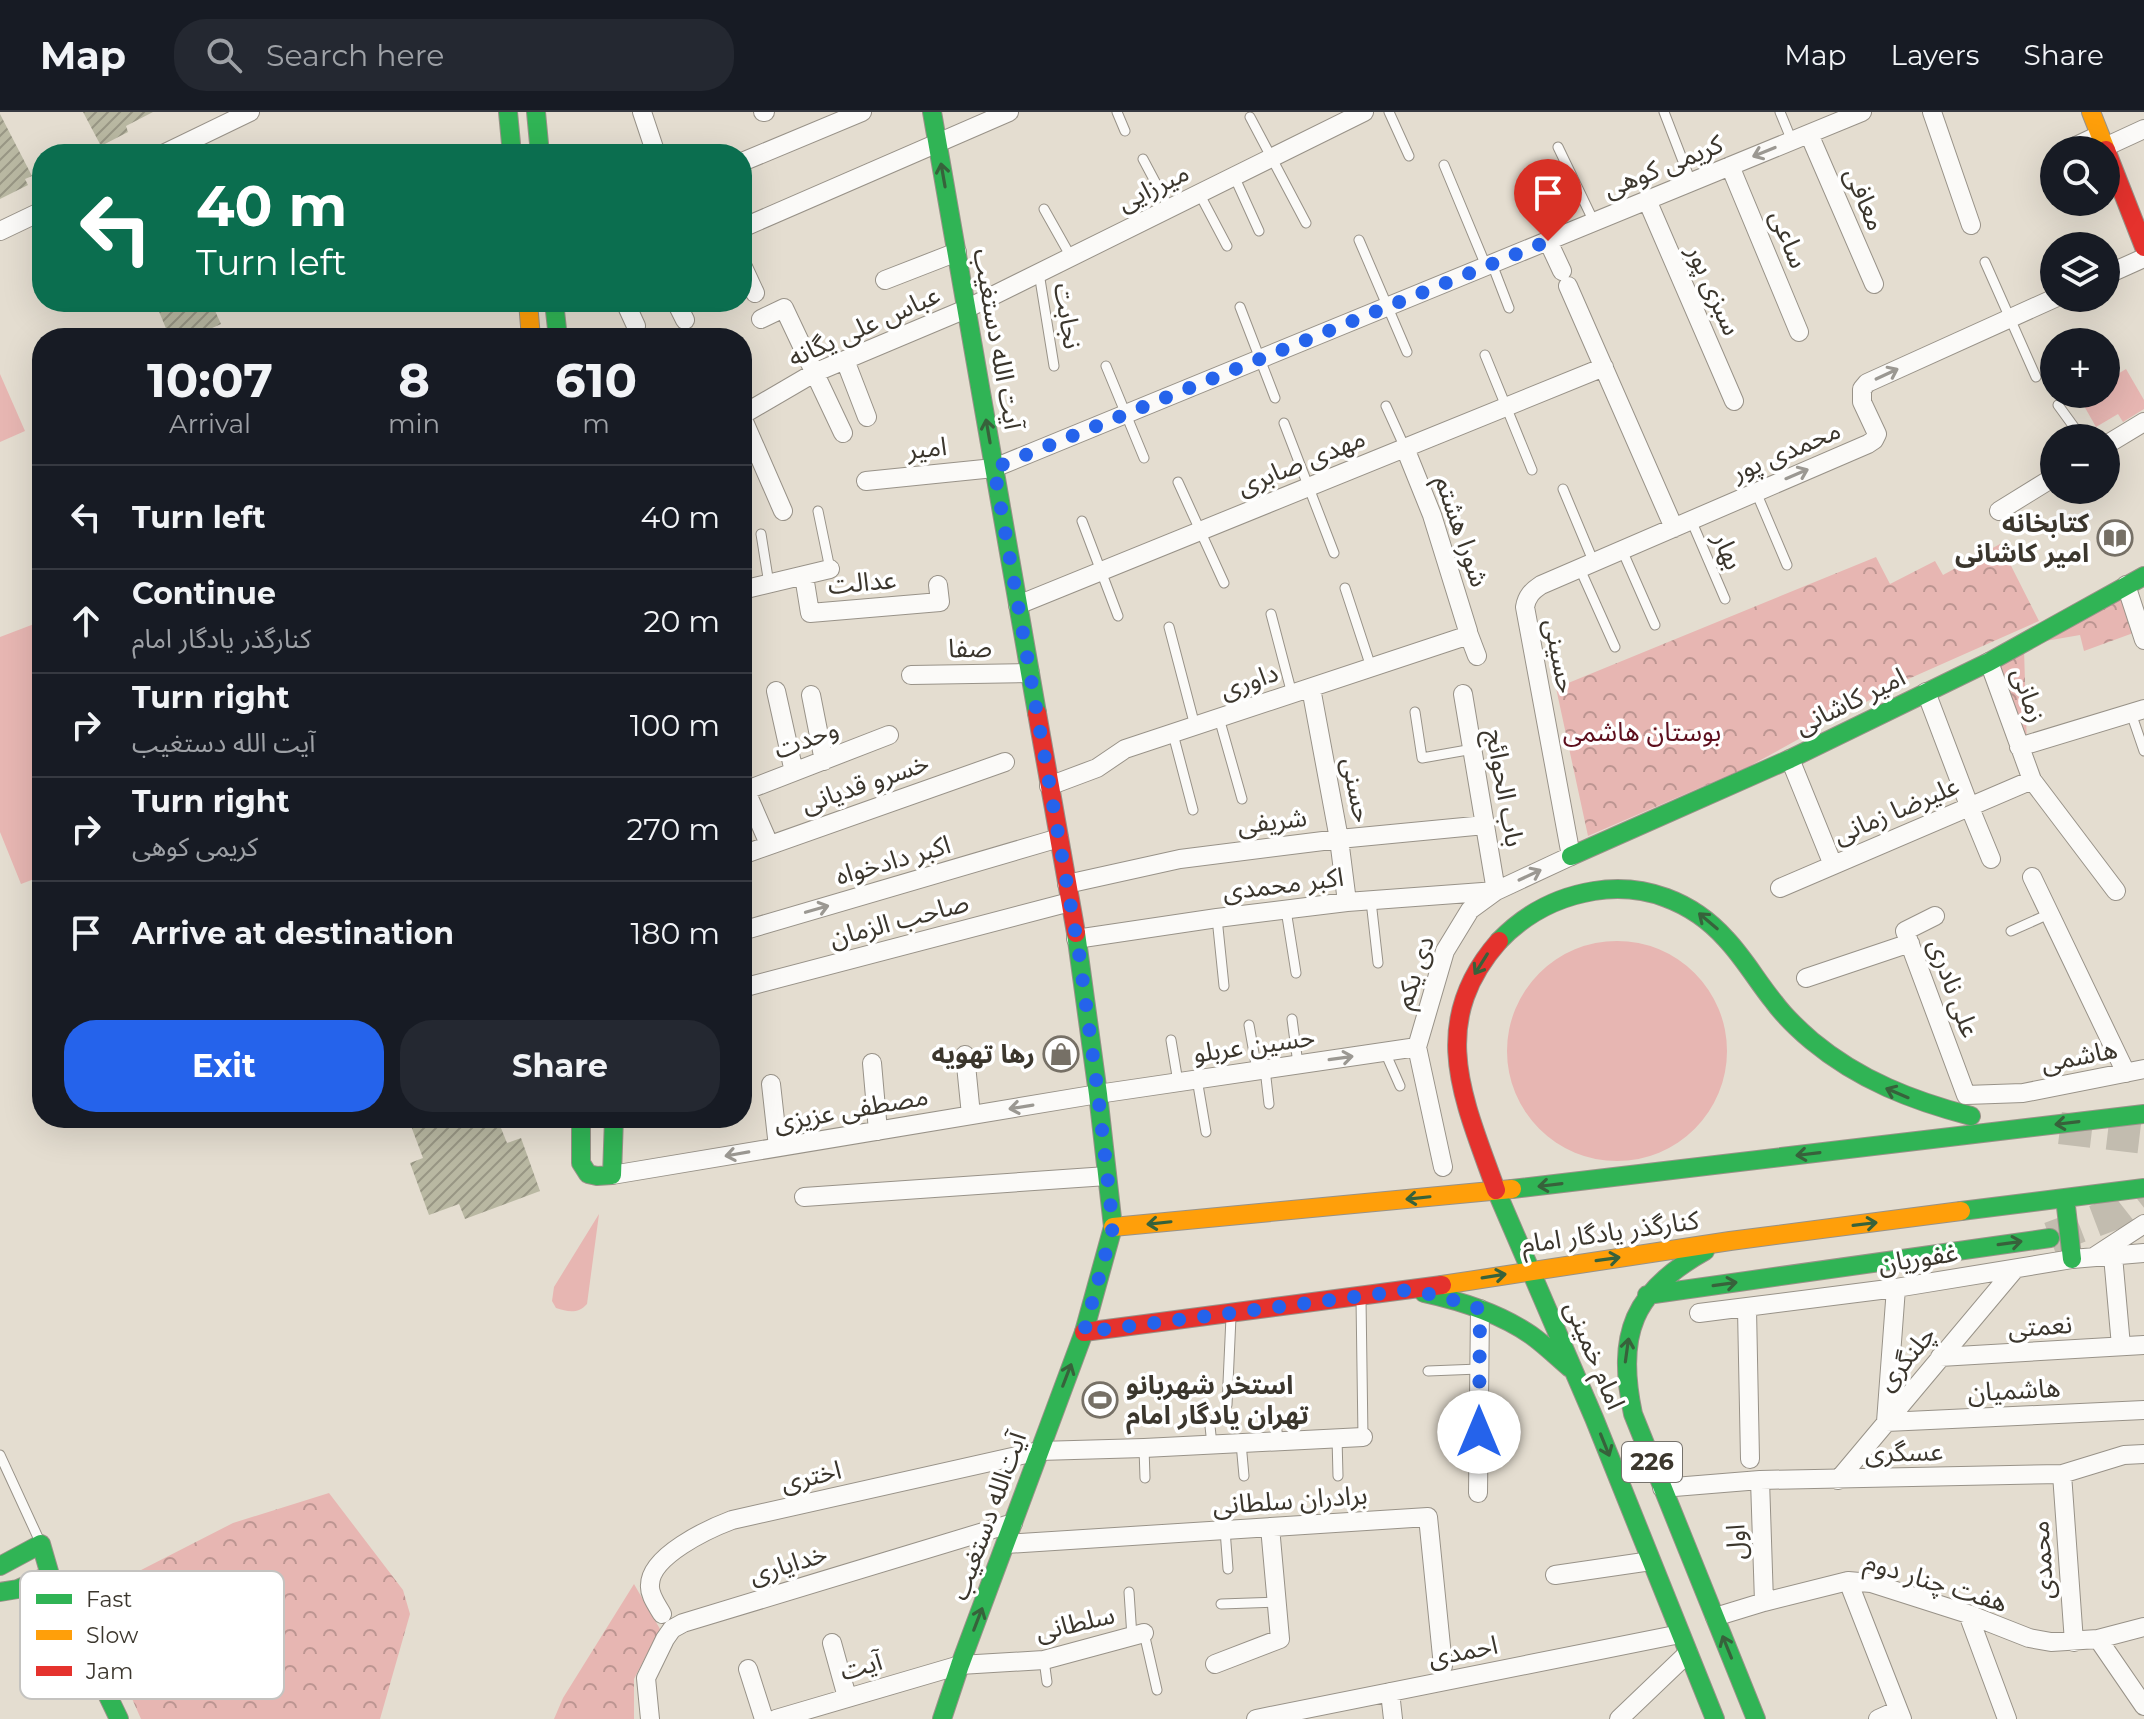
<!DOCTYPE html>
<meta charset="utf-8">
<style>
body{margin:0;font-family:Montserrat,"Noto Sans Arabic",sans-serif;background:#242831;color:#f1f3f6;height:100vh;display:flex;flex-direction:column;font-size:30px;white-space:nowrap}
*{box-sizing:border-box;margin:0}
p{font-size:26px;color:#9ea1a6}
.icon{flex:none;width:44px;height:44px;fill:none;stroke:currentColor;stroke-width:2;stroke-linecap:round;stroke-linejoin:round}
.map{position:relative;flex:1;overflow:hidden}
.drawer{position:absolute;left:32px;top:216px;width:720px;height:800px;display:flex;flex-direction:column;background:#171b24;border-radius:32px;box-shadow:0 8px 32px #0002}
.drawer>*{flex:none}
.guide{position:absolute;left:32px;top:32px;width:720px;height:168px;border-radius:32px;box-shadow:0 8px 32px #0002;background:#0b6e4f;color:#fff;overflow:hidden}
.fabs{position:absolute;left:2040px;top:24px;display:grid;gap:16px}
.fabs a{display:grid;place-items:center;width:80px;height:80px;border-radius:50%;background:#171b24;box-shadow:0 8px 32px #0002;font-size:40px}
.pin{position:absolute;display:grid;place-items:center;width:68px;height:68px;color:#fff;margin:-82px -34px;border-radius:50% 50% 50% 0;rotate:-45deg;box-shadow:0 0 8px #0007}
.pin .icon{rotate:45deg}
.me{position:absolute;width:88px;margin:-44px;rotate:0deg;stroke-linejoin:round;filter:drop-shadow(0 0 6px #0008)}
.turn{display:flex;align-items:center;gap:28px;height:168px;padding:0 32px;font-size:36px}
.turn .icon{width:104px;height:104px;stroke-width:2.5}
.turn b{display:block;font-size:56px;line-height:68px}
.eta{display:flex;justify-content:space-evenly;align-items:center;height:136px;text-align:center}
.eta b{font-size:48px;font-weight:700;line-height:56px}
.primary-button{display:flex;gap:16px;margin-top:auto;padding:16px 32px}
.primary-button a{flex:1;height:92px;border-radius:32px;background:#2563eb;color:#fff;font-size:32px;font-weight:700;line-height:92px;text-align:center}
.primary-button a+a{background:#242831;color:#f1f3f6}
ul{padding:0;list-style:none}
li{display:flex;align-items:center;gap:24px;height:104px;padding:0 32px;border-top:2px solid #363941}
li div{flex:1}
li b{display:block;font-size:30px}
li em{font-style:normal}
header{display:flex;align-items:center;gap:48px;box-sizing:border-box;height:112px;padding:0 40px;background:#171b24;border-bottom:2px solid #363941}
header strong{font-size:38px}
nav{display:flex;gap:44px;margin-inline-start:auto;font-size:28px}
.search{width:560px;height:72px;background:#242831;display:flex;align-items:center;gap:20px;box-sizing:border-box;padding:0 28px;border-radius:32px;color:#9ea1a6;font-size:30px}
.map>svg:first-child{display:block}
</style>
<header>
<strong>Map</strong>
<div class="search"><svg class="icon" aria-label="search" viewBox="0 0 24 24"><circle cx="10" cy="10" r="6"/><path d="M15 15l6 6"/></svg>Search here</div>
<nav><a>Map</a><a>Layers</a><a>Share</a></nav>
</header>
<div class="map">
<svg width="2144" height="1607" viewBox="0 0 2144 1607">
<defs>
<pattern id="park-crowns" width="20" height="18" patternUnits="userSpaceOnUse" patternTransform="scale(2)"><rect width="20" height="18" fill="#e7b6b2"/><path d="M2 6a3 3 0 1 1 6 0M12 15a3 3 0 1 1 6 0" fill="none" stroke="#bc9591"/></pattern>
<pattern id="building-hatch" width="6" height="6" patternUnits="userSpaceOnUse" patternTransform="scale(2)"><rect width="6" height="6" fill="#b9b8a2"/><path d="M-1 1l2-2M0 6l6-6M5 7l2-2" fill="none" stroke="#989684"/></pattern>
</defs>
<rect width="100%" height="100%" fill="#e4ddd0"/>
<path fill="url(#park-crowns)" d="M2000 432 2039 509 1906 568 1748 655 1588 724 1556 576 1876 445 1890 472 1935 449 1943 463Z
M2123 480 2136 520 2084 539 2080 523 2034 531Z
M2024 537 2027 635 1995 551Z
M329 1381 403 1478 410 1502 380 1607H141L97 1507 95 1491 100 1479 233 1411Z
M634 1472 660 1517 634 1567V1607H554L563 1586Z"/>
<path fill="#e7b6b2" d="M2126 257 2144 288V297L2123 310 2118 302 2096 315 2079 285 2084 282H2106V269Z
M0 262 25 319 0 330Z
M42 509V764L21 772 0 720V525Z
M1507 939a110 110 0 1 1 220 0a110 110 0 1 1-220 0Z
M599 1102 587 1192C578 1202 568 1200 556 1196L552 1189 554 1175Z"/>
<path fill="url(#building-hatch)" d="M83 0H153L126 14 128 20 101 34Z
M0 2 32 64 25 67 28 73 0 87Z
M155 190H211L221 212 190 226H170Z
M408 1006H497L507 1031 521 1026 540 1079 465 1107 459 1092 429 1103 410 1051 423 1046Z"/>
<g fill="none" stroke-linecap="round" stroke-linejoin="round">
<path stroke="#c2bcaf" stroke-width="32" stroke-dasharray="32 16" stroke-linecap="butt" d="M2060 1016 2144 1026
M2050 1126 2121 1099 2144 1081"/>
<defs>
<path id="lane" d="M1117 0 1125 19
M1389 0 1409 44
M1664 0 1691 70
M1780 0 1792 29
M1250 5 1306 111
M1558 35 1594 110
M2057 38 2095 20
M1143 47 1169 96
M1444 53 1486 154
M1234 64 1259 119
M1199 81 1227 134
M1044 97 1071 145
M1359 128 1407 240
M1985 150 2036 265
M1492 152 1509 196
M1039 161 1054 254
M1240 195 1275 286
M1485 243 1532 358
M1106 254 1144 346
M2058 293 2082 326
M1386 294 1405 336
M1284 311 1334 441
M1178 370 1224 471
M1563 377 1594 451
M1756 380 1787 453
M818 399 830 457
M1691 408 1725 487
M1082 409 1118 504
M761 422 769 472
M1622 438 1655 513
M1580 457 1615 535
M1345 476 1371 555
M1271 502 1292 582
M1169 515 1195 614
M1415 600 1422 646 1473 637
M2131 601 2144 639
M1219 606 1242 687
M1173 622 1193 698
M1371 789 1378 851
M1286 798 1296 861
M1217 806 1224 874
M2011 819 2049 802
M1292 907 1298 952
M1249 913 1257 958
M1171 928 1178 970
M1385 940 1400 974
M1265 957 1269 992
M1197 967 1206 1020
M1361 1187 1363 1325
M1428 1259 1479 1257
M1227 1293 1231 1205
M1276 1309 1278 1329
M1210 1314 1212 1333
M1337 1326 1338 1364
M1241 1331 1244 1364
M1144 1336 1145 1366
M0 1343 41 1432
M1225 1418 1228 1457
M1129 1480 1132 1525
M1221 1492 1277 1490
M1144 1521 1157 1578
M1044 1548 1047 1570"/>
<path id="street" d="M642 0 656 42
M763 0H765
M1932 0 1971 113
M1809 22 1874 172
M2105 35 2144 17
M163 42 250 0
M742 50 862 0
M1730 54 1799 220
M1647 88 1734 289
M742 116 1009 0
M0 119 42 99
M1548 129 1562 159
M742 153 755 181
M2106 163 2144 146
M885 168 957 140
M1568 174 1674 416
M625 190 636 214
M676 190 685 208
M761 207 784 196 843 321
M845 248 867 305
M742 303 814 261 966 197 1364 0
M742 305 783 399
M2106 333 2144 310
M1405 336 1432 403 1468 519
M866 369 994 356 1862 0
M1999 399 2054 365
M804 464 810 501 940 490 938 473
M2126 473 2144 528
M742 478 830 457
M1018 493 1604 255
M1989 550 2032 668 2116 779
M911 563 1030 561
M1311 576 1339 727 1347 790
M776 579 794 660
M1926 580 1970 696 1991 747
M811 583 824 649
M2019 635 2144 597
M1790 647 1833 753
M742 670 769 732
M1049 674 1097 656 1125 637 1469 523 1477 544
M742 680 889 623
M742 743 1005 650
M2032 765 2126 961
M1067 772 1180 747 1339 727 1485 713
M1780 776 2032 668
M1935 804 1905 819 1966 983 2023 981 2144 957
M742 819 1059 726
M1076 827 1217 806 1347 790 1496 779 1463 582
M1806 866 1910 831
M742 876 1070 790
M965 943 971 1003
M872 951 878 1019
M771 972 778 1035
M1443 1055 1417 935 1445 839 1470 798 1496 779 1571 744 1525 495C1527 484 1532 479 1541 473L1868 332 1874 328 1877 322 1862 290V277L1867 271 2055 186
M612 1063 1098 982 1417 935
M804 1085 1107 1064
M2095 1144 2144 1112
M2113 1144 2121 1234
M1896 1176 1886 1310 2144 1298
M1747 1197 1750 1347
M1699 1201 1896 1176 2072 1147 2144 1141
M1940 1245 2144 1233
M2062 1362 2074 1530
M1760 1368 1764 1490
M1838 1368 2015 1157
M1662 1376 1760 1368 2062 1362 2124 1343 2144 1342
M1478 1381 1480 1197
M1006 1432 1428 1405 1443 1554
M1555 1463 1651 1449
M1848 1469 1902 1607
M662 1502C657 1493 649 1483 650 1473 650 1444 708 1417 732 1408L1039 1339 1144 1336 1363 1325
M1968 1502 2007 1607
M1715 1505 1764 1490 1848 1469 1871 1471 1968 1502 2029 1526 2051 1530 2098 1527 2144 1515
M2098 1527 2144 1594
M832 1531 847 1585
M1215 1552 1280 1527 1270 1415
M748 1557 764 1607
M1390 1580 1393 1607
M650 1607 646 1566 665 1527 672 1517 683 1511 1013 1411
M776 1607 960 1553 1044 1548 1144 1521
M1256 1607 1680 1522
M1619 1607 1688 1541
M1878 1607 1898 1598"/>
<path id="fast" d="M508 0 512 42
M536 0 540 42
M932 0 1037 601
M554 190 558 226
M1571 744 1790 647 1989 550 2144 464
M1499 829C1525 802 1557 785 1594 779 1644 771 1692 789 1726 827 1744 846 1757 869 1774 890 1785 905 1798 917 1812 929 1859 968 1913 989 1971 1004
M581 1006V1051L588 1062 597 1064 612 1063 614 1006
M1512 1077 2144 1002
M1496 1078 1594 1306 1715 1607
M2065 1086 2072 1147
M1961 1099 2144 1076
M1705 1139C1633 1179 1616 1222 1633 1302L1756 1607
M1424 1181C1461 1189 1499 1201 1531 1223 1545 1233 1557 1245 1570 1256
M1647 1183 2050 1126
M0 1454 41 1432 50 1463 119 1607
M0 1480 18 1477 50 1463
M942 1607 960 1553 1084 1220 1113 1115 1098 982 1076 821"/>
<path id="slow" d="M2091 0 2106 38
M528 190 531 226
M1113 1115 1512 1077
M1442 1173 1730 1129 1961 1099"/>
<path id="jam" d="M2106 38 2144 135
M1037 601 1076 821
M1496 1078C1464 988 1426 912 1499 829
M1084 1220 1442 1173"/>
</defs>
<use href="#lane" stroke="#989288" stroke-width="11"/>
<use href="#street" stroke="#989288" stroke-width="20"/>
<use href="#fast" stroke="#989288" stroke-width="20"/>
<use href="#slow" stroke="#989288" stroke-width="20"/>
<use href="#jam" stroke="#989288" stroke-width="20"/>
<use href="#lane" stroke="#fbfaf8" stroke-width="9"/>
<use href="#street" stroke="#fbfaf8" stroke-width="18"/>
<use href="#fast" stroke="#30b455" stroke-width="18"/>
<use href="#slow" stroke="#ff9f0a" stroke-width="18"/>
<use href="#jam" stroke="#e5322d" stroke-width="18"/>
</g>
<defs><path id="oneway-shaft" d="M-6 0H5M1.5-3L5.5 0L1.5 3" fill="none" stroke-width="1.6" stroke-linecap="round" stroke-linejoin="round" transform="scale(2)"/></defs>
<g stroke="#9b9892">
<use href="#oneway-shaft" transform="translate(1764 40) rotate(158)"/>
<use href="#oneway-shaft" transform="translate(1887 262) rotate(-25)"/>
<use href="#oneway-shaft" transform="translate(1797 362) rotate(-23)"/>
<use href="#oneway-shaft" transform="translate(1530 763) rotate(-25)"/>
<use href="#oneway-shaft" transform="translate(817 797) rotate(-16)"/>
<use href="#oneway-shaft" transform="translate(1341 946) rotate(-8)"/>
<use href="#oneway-shaft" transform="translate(1021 995) rotate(171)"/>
<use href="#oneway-shaft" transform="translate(737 1042) rotate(170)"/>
</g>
<g stroke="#37623b">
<use href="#oneway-shaft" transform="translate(943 63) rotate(-100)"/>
<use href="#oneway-shaft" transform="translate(988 319) rotate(-100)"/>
<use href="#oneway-shaft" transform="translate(1708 809) rotate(-140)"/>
<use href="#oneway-shaft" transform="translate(1481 852) rotate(122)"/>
<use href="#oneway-shaft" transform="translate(1897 981) rotate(-157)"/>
<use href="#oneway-shaft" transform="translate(2067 1011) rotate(173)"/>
<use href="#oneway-shaft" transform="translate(1808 1042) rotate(173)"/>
<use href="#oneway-shaft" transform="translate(1550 1073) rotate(173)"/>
<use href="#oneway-shaft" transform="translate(1418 1086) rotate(174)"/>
<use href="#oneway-shaft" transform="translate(1159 1111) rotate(174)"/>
<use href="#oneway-shaft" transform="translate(1865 1112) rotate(-7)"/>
<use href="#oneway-shaft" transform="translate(2010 1131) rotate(-8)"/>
<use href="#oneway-shaft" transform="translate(1608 1147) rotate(-8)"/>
<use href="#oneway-shaft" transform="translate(1494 1164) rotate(-9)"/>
<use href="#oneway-shaft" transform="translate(1725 1172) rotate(-8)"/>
<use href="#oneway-shaft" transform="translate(1627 1238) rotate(-82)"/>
<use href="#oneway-shaft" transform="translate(1067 1263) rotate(-69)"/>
<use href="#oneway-shaft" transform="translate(1605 1333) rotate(68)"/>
<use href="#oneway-shaft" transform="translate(978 1507) rotate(-69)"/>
<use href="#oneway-shaft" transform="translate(1727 1535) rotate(-112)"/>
</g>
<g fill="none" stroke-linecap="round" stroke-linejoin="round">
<path stroke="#2563eb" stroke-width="14" stroke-dasharray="0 25.2" d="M1479 1320 1480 1197 1444 1185 1408 1178 1084 1220 1113 1115 1098 982 1079 841 994 356 1548 129"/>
</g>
<defs>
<symbol id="library-ring" viewBox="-11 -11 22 22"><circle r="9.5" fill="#fff" stroke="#767066" stroke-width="1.5"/><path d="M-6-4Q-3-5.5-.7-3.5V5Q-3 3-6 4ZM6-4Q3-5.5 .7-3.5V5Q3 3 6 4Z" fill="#767066"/></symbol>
<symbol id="shop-ring" viewBox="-11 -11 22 22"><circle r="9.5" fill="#fff" stroke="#767066" stroke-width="1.5"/><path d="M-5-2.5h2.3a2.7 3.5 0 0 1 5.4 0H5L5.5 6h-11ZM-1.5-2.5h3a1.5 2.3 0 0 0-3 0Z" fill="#767066"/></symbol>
<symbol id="stadium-ring" viewBox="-11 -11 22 22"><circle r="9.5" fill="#fff" stroke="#767066" stroke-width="1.5"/><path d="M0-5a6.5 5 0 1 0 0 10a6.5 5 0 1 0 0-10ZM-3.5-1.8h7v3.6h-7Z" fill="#767066"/></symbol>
</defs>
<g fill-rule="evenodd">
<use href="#library-ring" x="2095" y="406" width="40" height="40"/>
<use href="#shop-ring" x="1041" y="922" width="40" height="40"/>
<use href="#stadium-ring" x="1080" y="1268" width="40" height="40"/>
</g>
<g text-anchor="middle" stroke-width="7" stroke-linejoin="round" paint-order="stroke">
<rect fill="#fff" stroke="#76726c" stroke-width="2" x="1622" y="1330" width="60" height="40" rx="6"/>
<g font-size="24" font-weight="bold" fill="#3b362d">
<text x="1652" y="1358">226</text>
</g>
<g font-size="26" fill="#3b362d" stroke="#fff">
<text transform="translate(1663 54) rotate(-22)" y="9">کریمی کوهی</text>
<text transform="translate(1153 75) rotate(-26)" y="9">میرزایی</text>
<text transform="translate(1865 87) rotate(67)" y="9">معافی</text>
<text transform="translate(1789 127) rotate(68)" y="9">ساعی</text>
<text transform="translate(1714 178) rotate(66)" y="9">سبزی پور</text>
<text transform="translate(1068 204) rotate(81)" y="9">نجابت</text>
<text transform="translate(864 214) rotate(-24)" y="9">عباس علی یگانه</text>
<text transform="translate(998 227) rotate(80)" y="9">آیت الله دستغیب</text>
<text transform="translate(927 336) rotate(-6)" y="9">امیر</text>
<text transform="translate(1786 339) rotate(-23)" y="9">محمدی پور</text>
<text transform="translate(1301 350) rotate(-22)" y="9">مهدی صابری</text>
<text transform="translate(1462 419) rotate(71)" y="9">شورا هشتم</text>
<text transform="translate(1728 439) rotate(67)" y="9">بهار</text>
<text transform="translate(862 470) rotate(-5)" y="9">عدالت</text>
<text transform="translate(970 536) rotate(-1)" y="9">صفا</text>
<text transform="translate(1560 544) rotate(79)" y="9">حسینی</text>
<text transform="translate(1249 569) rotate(-19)" y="9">داوری</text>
<text transform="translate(2029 583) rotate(71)" y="9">زمانی</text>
<text transform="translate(1850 589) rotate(-26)" y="9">امیر کاشانی</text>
<text transform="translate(806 627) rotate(-21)" y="9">وحدت</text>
<text transform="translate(865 671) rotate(-19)" y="9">خسرو قدیانی</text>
<text transform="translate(1505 676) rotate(80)" y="9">باب الحوائج</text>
<text transform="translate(1357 678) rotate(79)" y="9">حسنی</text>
<text transform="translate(1896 698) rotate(-23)" y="9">علیرضا زمانی</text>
<text transform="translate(1272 709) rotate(-7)" y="9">شریفی</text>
<text transform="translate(893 748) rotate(-16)" y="9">اکبر دادخواه</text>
<text transform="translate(1283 772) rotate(-7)" y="9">اکبر محمدی</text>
<text transform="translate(899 808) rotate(-15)" y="9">صاحب الزمان</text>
<text transform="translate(1414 860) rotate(-71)" y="9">دی یکم</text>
<text transform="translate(1954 876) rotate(70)" y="9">علی نادری</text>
<text transform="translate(1254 933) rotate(-8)" y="9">حسین عربلو</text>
<text transform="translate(2079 944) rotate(-11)" y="9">هاشمی</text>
<text transform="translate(851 997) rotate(-10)" y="9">مصطفی عزیزی</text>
<text transform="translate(1610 1120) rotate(-8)" y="9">کنارگذر یادگار امام</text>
<text transform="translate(1918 1146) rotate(-9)" y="9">غفوریان</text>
<text transform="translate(2040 1214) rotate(-4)" y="9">نعمتی</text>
<text transform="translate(1595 1243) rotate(67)" y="9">امام خمینی</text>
<text transform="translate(1906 1246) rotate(-50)" y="9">چلنگری</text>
<text transform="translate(2014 1278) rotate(-3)" y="9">هاشمیان</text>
<text transform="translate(1904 1340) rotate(-1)" y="9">عسگری</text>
<text transform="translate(811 1364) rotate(-13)" y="9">اختری</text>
<text transform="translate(1290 1388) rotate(-4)" y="9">برادران سلطانی</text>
<text transform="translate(988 1404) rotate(-70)" y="9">آیت‌الله دستغیب</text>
<text transform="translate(1736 1430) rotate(-92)" y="9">اول</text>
<text transform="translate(2042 1448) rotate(-94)" y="9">محمدی</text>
<text transform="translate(788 1452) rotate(-17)" y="9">خدایاری</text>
<text transform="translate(1936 1470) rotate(17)" y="9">هفت چنار دوم</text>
<text transform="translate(1075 1511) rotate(-13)" y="9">سلطانی</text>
<text transform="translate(1463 1539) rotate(-11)" y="9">احمدی</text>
<text transform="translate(861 1554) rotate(-16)" y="9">آیت</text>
</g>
<g font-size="26" font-weight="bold" fill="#3b362d" stroke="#fff" text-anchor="end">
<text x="2089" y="420">کتابخانه<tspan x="2089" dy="30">امیر کاشانی</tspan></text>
<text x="1035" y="951">رها تهویه</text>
<text x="1126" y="1282" text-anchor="start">استخر شهربانو<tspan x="1126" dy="30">تهران یادگار امام</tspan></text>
</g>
<g font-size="26" fill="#5d0f1d" stroke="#fff">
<text x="1642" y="629">بوستان هاشمی</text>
</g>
</g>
<rect x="20" y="1459" width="264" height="128" rx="12" fill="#fff" stroke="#c4c3c0" stroke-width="2"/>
<rect x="36" y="1482" width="36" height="10" fill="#30b455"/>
<rect x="36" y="1518" width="36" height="10" fill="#ff9f0a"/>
<rect x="36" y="1554" width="36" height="10" fill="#e5322d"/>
<g font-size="22" fill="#3b362d">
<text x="86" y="1495">Fast</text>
<text x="86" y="1531">Slow</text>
<text x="86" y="1567">Jam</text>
</g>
</svg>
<div class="fabs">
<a><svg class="icon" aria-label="search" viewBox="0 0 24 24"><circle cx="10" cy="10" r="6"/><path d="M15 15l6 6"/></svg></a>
<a><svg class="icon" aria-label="layers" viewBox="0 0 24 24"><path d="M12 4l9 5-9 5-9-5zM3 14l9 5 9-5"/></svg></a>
<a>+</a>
<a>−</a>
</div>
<div class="pin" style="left:1548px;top:129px;background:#d93025"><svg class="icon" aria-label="arrive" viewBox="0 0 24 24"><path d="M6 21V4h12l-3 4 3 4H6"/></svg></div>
<svg class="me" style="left:1479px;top:1320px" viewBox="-20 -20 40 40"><circle r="19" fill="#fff"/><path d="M0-13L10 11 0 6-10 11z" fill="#2563eb"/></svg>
<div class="guide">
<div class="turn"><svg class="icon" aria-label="left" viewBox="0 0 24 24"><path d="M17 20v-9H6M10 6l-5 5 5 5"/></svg><div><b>40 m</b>Turn left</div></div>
</div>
<section class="drawer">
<div class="eta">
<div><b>10:07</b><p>Arrival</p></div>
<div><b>8</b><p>min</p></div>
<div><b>610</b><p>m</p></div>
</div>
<ul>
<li><svg class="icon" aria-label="left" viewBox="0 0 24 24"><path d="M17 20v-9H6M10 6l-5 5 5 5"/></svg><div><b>Turn left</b></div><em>40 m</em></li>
<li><svg class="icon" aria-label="ahead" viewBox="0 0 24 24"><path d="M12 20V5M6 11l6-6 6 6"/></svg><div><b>Continue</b><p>کنارگذر یادگار امام</p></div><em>20 m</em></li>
<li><svg class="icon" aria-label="right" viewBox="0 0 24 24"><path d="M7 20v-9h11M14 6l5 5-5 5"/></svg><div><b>Turn right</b><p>آیت الله دستغیب</p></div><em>100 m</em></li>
<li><svg class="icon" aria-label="right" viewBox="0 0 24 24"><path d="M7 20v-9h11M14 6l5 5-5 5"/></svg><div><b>Turn right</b><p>کریمی کوهی</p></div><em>270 m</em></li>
<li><svg class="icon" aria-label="arrive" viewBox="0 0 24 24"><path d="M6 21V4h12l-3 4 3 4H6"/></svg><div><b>Arrive at destination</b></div><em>180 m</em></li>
</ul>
<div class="primary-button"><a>Exit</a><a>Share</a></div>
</section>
</div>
